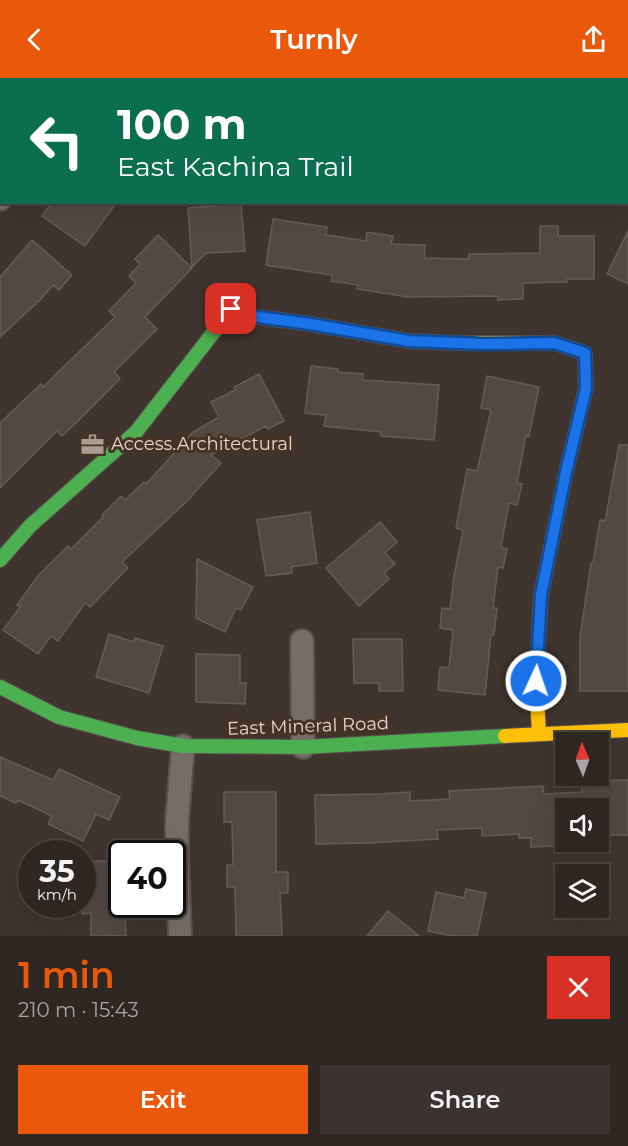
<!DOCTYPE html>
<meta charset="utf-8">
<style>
body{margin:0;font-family:Montserrat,sans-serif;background:#3b332f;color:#f1f3f6;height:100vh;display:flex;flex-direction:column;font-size:22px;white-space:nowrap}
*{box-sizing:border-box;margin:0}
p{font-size:20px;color:#a7a5a5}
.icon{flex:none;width:33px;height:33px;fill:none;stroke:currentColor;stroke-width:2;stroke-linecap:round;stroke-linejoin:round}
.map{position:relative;height:858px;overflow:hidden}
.sheet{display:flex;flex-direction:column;background:#2f2722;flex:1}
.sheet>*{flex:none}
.hud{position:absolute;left:0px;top:0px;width:628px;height:126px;box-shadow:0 6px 24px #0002,0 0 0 2px #4a4440;background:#0b6e4f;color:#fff;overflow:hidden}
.needle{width:39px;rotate:358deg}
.buttons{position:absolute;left:555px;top:654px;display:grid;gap:12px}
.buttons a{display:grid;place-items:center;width:54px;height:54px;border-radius:0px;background:#2f2722;box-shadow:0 6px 24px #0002,0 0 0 2px #4a4440;font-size:30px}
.speed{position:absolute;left:18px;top:762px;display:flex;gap:12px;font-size:30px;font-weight:700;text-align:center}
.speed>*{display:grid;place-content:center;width:78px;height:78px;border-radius:50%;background:#2f2722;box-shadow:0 6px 24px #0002,0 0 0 2px #4a4440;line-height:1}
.speed small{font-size:15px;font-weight:400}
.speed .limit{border:3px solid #111;border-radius:9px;background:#fff;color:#111}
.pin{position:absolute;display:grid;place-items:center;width:51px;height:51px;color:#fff;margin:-26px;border-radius:12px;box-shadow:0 3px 9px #0006}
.me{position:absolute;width:66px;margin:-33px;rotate:3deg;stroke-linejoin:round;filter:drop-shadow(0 0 4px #0008)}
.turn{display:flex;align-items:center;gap:21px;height:126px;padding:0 18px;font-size:27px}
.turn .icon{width:78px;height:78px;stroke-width:2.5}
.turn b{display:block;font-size:42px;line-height:51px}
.round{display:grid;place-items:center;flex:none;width:63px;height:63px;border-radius:0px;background:#3b332f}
.head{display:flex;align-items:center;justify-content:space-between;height:102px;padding:0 18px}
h1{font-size:36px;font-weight:600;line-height:45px;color:#ea580c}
.action{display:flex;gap:12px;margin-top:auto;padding:12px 18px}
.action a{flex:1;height:69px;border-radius:0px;background:#ea580c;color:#fff;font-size:24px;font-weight:600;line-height:69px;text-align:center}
.action a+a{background:#3b332f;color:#f1f3f6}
header{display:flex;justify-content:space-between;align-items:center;height:78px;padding:0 18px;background:#ea580c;color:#fff;font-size:27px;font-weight:600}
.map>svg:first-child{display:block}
</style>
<header><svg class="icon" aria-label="back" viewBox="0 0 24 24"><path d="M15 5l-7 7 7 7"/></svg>Turnly<svg class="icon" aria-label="share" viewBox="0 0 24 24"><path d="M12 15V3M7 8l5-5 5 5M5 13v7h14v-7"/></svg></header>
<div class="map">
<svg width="628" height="858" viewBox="0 0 628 858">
<rect width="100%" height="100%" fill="#3f342e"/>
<path fill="#534943" stroke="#665c57" stroke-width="1.5" d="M52 124H117L85 168 42 138Z
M241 126 245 173 206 175 192 189 188 130Z
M273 141 327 149 326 157 366 163 367 154 393 158 391 166 425 167 424 180 469 181V176L540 175V148H558V158H594V201H567V204L523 205V221L498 222V218L408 219 357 211 358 207 331 203 332 197 266 187Z
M628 153V206L607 196Z
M158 157 192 190 145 239 157 251 114 294 120 301 77 344 62 358 57 353 0 410V345L41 306 43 309 115 239 109 233 136 205 129 198 140 186 135 181Z
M32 162 72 197 59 212 53 207 40 222 0 259V199Z
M311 288 338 291V294L363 296V302L439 307 434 362 381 358V354L324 348 326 337 305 335Z
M259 296 284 343 268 351 266 348 211 377 221 385 188 422 122 484 128 490 90 529 85 525 58 563 51 558 38 576 3 552 20 529 17 527 38 498 68 468 71 471 103 439 102 437 121 418 125 422 144 404 146 406 193 354 219 339 211 324 235 312 234 309Z
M487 298 539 309 529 358 526 357 517 405 522 406 517 427 509 425 501 469 507 471 503 490 498 489 493 530H497L494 557H491L485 617 438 612 440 589 449 590 453 552 440 550 442 530 450 531 454 498 463 452 456 450 467 391 477 393 491 332 481 330Z
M619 367H628V613H580V559L591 485H593L600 442 605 443Z
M310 434 317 485 291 489 292 495 266 498 257 442Z
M380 444 397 464 385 475 395 486 384 495 389 501 359 528 326 490Z
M197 481 253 509 241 532 236 530 225 554 196 540Z
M109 556 134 564 135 560 163 568 149 615 96 599Z
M353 561H402L403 613H379V605H354Z
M196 576 240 577V605H246L245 626 196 624Z
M0 679 53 702 59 691 120 719 109 742 96 736 83 763 48 746 52 738 18 722 16 725 0 718Z
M628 702V757H598V730H566V758L555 759V768L531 769V760H519V756L482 758V750L437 752 438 761 368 765 316 766 315 717 381 716 410 714V723L450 721 449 713 543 708 544 716 582 714V703Z
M224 714H276V794H288V815H280L282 858H236L235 809H227V787H233L232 744H224Z
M122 782V826H125L126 858H91V835L82 836V784Z
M466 811 486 815 477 858H452L428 853 436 814 464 820Z
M388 833 419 858H367Z"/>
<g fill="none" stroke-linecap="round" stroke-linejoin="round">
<defs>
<path id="street" d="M374 0 382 2
M80 2 81 0
M627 6H628
M0 121 2 119
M302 563 303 669
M180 858 177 776V743L183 668"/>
<path id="fast" d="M0 482 30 448 136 354 231 232 258 239 310 246 409 263 458 265
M0 609 59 639 137 660 183 668 303 669 505 658"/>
<path id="slow" d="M458 265H554L585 275 586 310 566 394 541 517 536 603 539 655
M505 658 628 652"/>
</defs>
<use href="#street" stroke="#5a514c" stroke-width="26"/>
<use href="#fast" stroke="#5a514c" stroke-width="16"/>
<use href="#slow" stroke="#5a514c" stroke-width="16"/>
<use href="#street" stroke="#766d68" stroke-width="22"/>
<use href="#fast" stroke="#4caf50" stroke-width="14"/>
<use href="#slow" stroke="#ffc107" stroke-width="14"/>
</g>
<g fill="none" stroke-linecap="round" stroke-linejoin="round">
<defs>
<path id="route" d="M231 231 258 239 310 246 409 263 484 266 554 265 585 275 586 310 566 394 541 517 536 603"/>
</defs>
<use href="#route" stroke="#114b97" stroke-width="15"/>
<use href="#route" stroke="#1a73e8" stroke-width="10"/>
</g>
<defs>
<symbol id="office-bare" viewBox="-9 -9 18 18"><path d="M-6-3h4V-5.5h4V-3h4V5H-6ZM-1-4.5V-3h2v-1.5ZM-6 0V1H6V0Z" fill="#aa9d97" stroke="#473226" stroke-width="2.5" paint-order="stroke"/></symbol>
</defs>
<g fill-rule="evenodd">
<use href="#office-bare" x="76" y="350" width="33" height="33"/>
</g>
<g text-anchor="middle" stroke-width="6" stroke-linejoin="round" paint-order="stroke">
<g font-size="18" fill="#e4d6cf" stroke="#473226" text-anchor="start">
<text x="111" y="372">Access.Architectural</text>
</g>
<g font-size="18" fill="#e4d6cf" stroke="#473226">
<text transform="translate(308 648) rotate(-2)" y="6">East Mineral Road</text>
</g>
</g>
</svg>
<div class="buttons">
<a><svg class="needle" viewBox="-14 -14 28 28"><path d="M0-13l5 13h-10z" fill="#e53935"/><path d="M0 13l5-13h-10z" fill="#a7a5a5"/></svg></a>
<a><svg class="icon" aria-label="sound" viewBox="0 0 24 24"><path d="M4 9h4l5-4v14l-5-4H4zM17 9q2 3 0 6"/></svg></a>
<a><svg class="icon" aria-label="layers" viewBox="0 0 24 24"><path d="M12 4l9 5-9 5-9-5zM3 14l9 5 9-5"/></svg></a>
</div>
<div class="speed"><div>35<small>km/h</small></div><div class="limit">40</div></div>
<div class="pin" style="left:231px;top:231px;background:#d93025"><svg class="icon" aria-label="arrive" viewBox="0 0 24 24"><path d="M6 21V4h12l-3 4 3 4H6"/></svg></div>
<svg class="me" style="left:536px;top:603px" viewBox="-20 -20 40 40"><circle r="17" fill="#1a73e8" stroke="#fff" stroke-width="3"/><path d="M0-11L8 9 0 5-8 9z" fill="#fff"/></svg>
<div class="hud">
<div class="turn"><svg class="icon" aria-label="left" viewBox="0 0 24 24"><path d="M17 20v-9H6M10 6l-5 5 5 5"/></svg><div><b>100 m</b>East Kachina Trail</div></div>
</div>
</div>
<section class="sheet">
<div class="head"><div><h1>1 min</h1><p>210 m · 15:43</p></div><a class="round" style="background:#d93025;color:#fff"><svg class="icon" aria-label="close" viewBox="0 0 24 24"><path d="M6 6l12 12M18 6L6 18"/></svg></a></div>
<div class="action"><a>Exit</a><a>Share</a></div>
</section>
